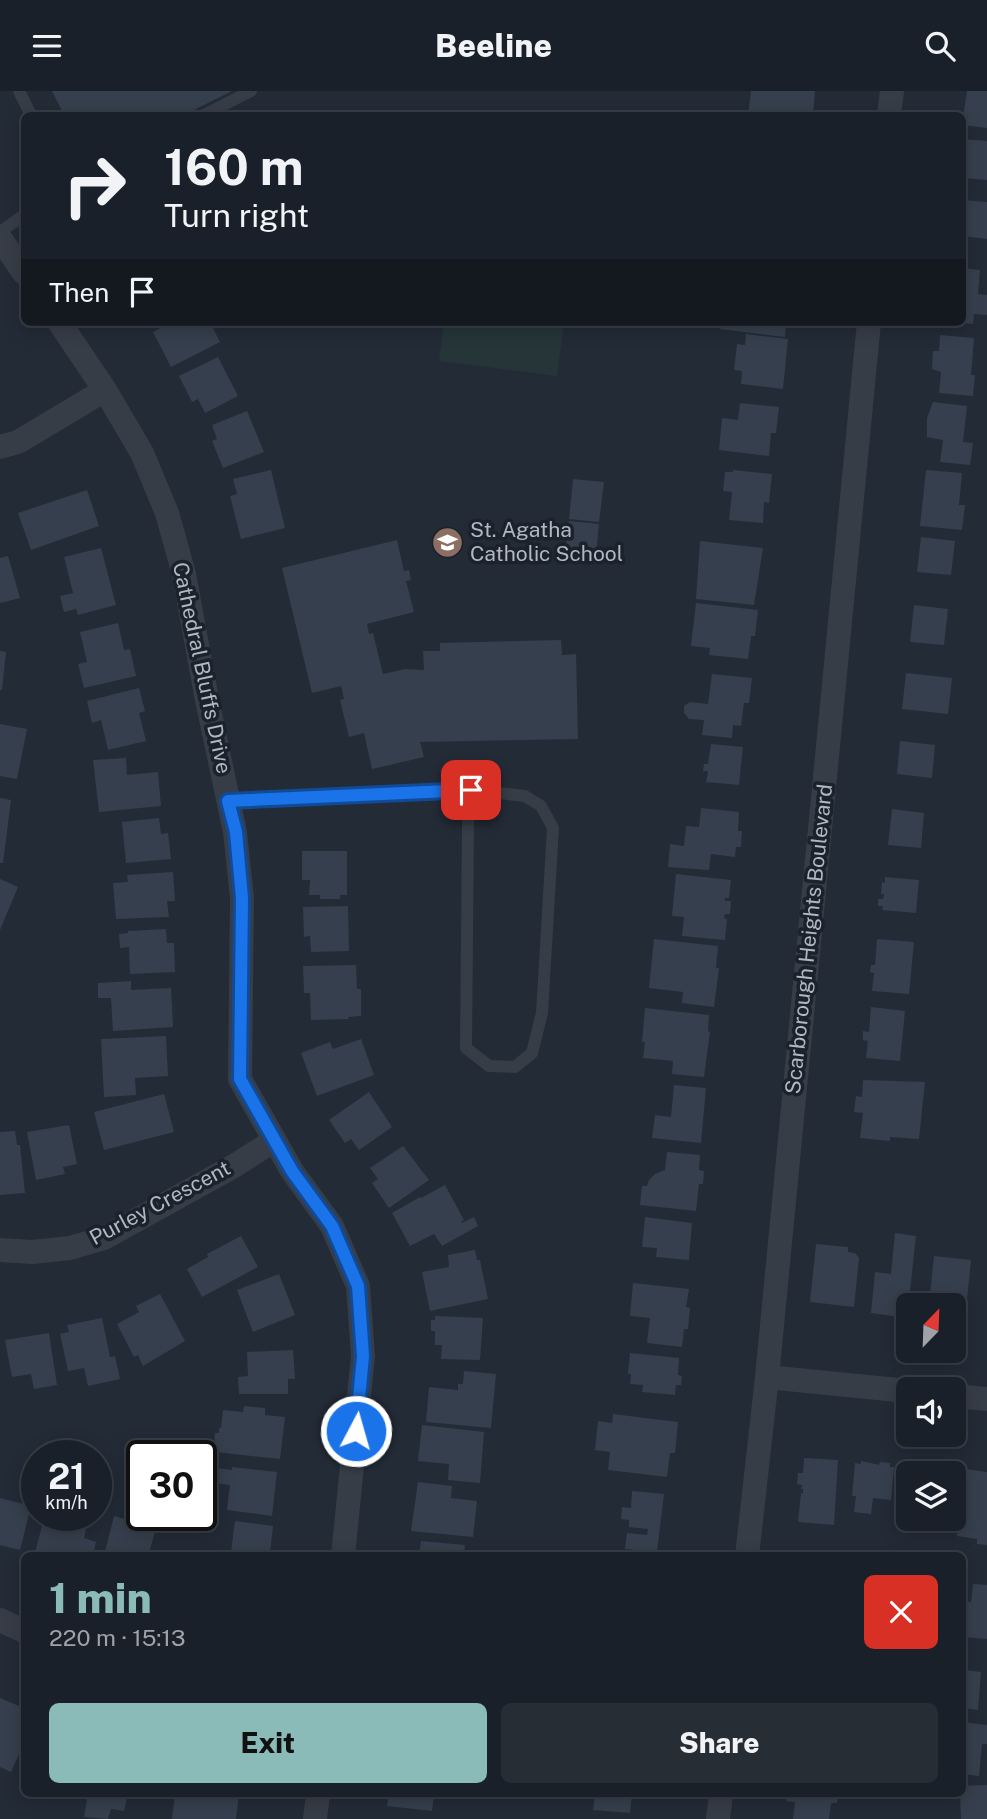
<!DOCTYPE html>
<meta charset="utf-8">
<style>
body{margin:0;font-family:"Public Sans",sans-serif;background:#272d35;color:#f1f3f6;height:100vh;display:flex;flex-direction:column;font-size:26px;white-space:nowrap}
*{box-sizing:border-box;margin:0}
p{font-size:23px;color:#9fa3a8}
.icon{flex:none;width:38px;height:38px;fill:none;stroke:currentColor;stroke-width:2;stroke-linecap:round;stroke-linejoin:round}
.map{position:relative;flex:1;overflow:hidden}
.drawer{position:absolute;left:21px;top:1461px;width:945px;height:245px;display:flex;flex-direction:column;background:#1a2029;border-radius:10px;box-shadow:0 4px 18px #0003,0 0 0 2px #383e46}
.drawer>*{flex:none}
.top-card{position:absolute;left:21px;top:21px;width:945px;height:214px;border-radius:10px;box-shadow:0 4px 18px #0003,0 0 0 2px #383e46;background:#1a2029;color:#f1f3f6;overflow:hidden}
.needle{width:46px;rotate:23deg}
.fabs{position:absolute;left:896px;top:1202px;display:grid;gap:14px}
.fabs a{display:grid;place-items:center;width:70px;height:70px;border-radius:10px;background:#1a2029;box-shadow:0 4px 18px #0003,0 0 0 2px #383e46;font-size:35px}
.speed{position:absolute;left:21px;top:1349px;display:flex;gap:14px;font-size:35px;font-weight:700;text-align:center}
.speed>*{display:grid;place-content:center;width:91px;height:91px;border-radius:50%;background:#1a2029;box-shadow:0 4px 18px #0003,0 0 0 2px #383e46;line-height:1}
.speed small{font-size:18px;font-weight:400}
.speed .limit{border:4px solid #111;border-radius:10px;background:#fff;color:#111}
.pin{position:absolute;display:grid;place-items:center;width:60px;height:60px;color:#fff;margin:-30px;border-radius:14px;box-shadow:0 4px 10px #0006}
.me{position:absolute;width:77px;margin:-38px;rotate:6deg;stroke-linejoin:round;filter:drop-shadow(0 0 5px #0008)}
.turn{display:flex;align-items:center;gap:24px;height:147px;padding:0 28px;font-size:32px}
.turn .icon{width:91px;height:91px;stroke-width:2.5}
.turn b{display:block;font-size:49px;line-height:60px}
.then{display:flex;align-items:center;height:66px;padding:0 28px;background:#0003;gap:14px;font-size:26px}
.round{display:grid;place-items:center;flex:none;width:74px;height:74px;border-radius:10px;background:#272d35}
.head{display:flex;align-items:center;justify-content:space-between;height:119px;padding:0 28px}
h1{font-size:42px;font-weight:800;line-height:52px;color:#8bbbb9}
.button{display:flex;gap:14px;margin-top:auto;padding:14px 28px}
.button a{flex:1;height:80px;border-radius:10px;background:#8bbbb9;color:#111;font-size:28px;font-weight:800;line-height:80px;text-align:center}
.button a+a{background:#272d35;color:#f1f3f6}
header{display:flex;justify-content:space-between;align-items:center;height:91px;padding:0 28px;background:#1a2029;font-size:32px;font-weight:800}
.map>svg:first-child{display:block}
</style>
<header><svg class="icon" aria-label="menu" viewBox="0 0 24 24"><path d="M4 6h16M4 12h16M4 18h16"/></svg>Beeline<svg class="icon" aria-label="search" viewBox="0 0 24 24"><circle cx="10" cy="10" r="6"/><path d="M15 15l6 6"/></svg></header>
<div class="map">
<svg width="987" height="1728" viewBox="0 0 987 1728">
<rect width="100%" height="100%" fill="#232b37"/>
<path fill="#253538" d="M444 231H564L557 285 439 270Z"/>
<path fill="#363f4d" d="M52 0H232L184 24H64Z
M751 0H815L813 23 748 24Z
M967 0H987V37L962 34Z
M962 48 987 50V89L962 87Z
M962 109 987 111V148L962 145Z
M962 177 980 179 978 203 987 204V224L974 223 973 233 962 232Z
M172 231H210L220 251 171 276 153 241Z
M721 231H786L785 246 720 238Z
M746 243 788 248 783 298 741 293 742 280 734 279 737 253 745 254Z
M940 244 974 247 971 284H975L973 305 939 302 941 281 932 278 933 260H939Z
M218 266 238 305 205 322 198 308 192 311 179 285Z
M933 311 967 315 963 351 973 352 970 374 940 371 943 349 927 346V327Z
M740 312 779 316 776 342H771L769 365 719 359 722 327 738 329Z
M247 320 264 361 223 377 212 350 217 348 212 334Z
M271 379 285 437 241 448 230 405 237 403 233 388Z
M733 379 772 383 769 412 764 411 763 432 729 429 732 401 723 400 725 381H733Z
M926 379 962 382 959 414H965L962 439 920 435Z
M573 388 604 391 599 431 569 428Z
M87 399 99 435 31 459 18 422Z
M569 430 599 433 595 473 564 469Z
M921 446 955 450 951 484 917 481Z
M397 449 404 480 409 479 411 489 406 490 414 521 367 533 369 543 373 542 383 583 405 578 424 579 423 560H440V552L561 549 562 564 576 563 578 648 420 651 424 666 372 678 364 642 349 646 340 609 344 608 341 595 312 602 282 477Z
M700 450 763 457 754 514 696 508Z
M101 457 116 514 78 524 76 518 64 521 60 505 73 502 64 466Z
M8 465 20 507 0 512V467Z
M696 512 758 519 755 545H751L748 568 709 564 710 557 691 555Z
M914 514 948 518 944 554 910 551Z
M118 532 124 559 130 558 136 585 84 597 78 573 87 571 80 541Z
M0 560 6 561 2 599H0Z
M906 582 952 587 948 623 902 618Z
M712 583 752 587 749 612H744L741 635 733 634 732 647 702 644 704 629 689 628 684 622V615L690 611 708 613Z
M139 597 145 620 139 622 146 650 108 659 101 629 92 632 87 610Z
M0 633 27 638 17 688 0 685Z
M900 650 935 654 932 687 897 683Z
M711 653 743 656 739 694 706 691 708 680H703L704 673H708Z
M126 667 127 684 158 681 161 715 99 721 93 669Z
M0 707 11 709 3 772H0Z
M701 717 739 721 738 740H742L741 756H736L735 766 711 763 709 779 668 776 670 753 684 755 686 735 699 736Z
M892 718 924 722 921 757 888 754Z
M159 727 161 743 168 742 171 768 126 772 122 731Z
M302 760H347V804H340V808H320V804H309L310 789H302Z
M173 781 175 810H167L169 826 116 828 113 792 128 791 127 784Z
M676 783 731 789 729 807H725V810H731L730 823H725L724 827 727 828 725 849 682 845 684 826 672 825Z
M885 786 919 789 916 822 882 819 883 815H878V808H883L884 803H881L882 791 885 792Z
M0 788 18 796 0 839Z
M348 815 349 860 311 861 310 845 304 846 303 816Z
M166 838 167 852H174L175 881 130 883 129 856 120 857 119 843 128 842V840Z
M654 848 718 855 716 877H719L714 916 682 912 683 901 649 897Z
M877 848 914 851 909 903 872 900 874 882 870 881 871 874H875Z
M356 874 357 898H361V925L348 926 349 928 311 929 310 902H304L303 875Z
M131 890V899L171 897 173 936 113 940 111 907H98V892Z
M871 916 905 920 900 970 866 967 868 950 863 949V940L869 941Z
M645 917 709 924 708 940 710 941 704 986 672 983 673 970 643 967 645 951H642Z
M166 945 168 985 135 987 136 1004 104 1006 101 948Z
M361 948 374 984 317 1005 301 962 330 951 333 958Z
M863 989 925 991 919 1048 890 1046V1050L860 1047 863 1022 854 1021 856 1005 862 1006Z
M674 994 706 997 701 1052 652 1047 655 1024 671 1026Z
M369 1001 392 1036 359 1059 351 1048 345 1052 329 1029Z
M164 1003 174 1041 104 1059 94 1021Z
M69 1034 77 1073 63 1076 65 1083 36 1089 27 1041Z
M15 1040 17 1054H20L25 1102 0 1104V1041Z
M403 1055 429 1089 389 1117 372 1092 378 1088 370 1077Z
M667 1061 700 1064 699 1079 704 1080 703 1093H699L696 1120 640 1114 642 1095H647L649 1089 655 1083 665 1079Z
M445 1094 464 1129 461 1131 462 1132 474 1126 478 1135 442 1155 434 1143 410 1155 392 1122 420 1106 421 1107Z
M645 1126 692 1132 689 1169 656 1166 657 1157 642 1156Z
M895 1142 916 1145 907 1227 871 1222 875 1181 891 1183Z
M241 1145 258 1176 202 1206 187 1178 208 1166 207 1163Z
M816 1153 848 1156V1161L855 1162 859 1167 854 1216 810 1211Z
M475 1159 477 1169H480L488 1208 430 1220 422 1181 449 1176 448 1164Z
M934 1165 971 1169 965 1228 954 1227V1214H929Z
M279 1183 295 1224 253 1241 237 1199Z
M633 1192 689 1198 686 1216 690 1217 688 1238H684L682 1256 647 1252 650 1227 630 1225Z
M160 1203 185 1250 143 1275 138 1264 134 1266 117 1233 139 1221 136 1215Z
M435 1225 483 1227 480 1269 441 1268 442 1254H435V1240H431V1229H435Z
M102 1227 110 1266 115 1265 120 1288 88 1295 84 1277 68 1280 60 1243 69 1241 67 1234Z
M49 1242 57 1294 34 1298 31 1283 12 1286 5 1249Z
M293 1259 295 1288H288V1303H239L238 1286 248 1285 247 1261Z
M630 1262 679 1267 678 1284 682 1285 681 1294H676L675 1304 642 1301 643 1294 630 1293 631 1283H628Z
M464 1280 496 1283 491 1337 426 1331 429 1296 458 1299V1293H463Z
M244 1315 265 1317V1324L285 1326 280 1368 216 1361 217 1357 214 1356 215 1342H219V1337H221L223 1319 243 1321Z
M613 1323 678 1331 675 1362H670L667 1386 608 1379 610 1361 595 1359 598 1330 612 1332Z
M422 1334 484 1341 480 1392 448 1389 449 1373 418 1370Z
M804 1367 838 1369 834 1434 798 1431 801 1402 803 1403V1398H801L802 1394 797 1393 798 1382H803Z
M861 1370 879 1374 880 1371 890 1372V1376H894L891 1409 873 1407 871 1423 854 1421 856 1405H852L855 1372 861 1373Z
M232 1376 277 1381 272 1425 227 1419 230 1394 215 1392 217 1377 232 1379Z
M965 1378 987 1381V1454L977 1453V1448L957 1445Z
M418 1391 452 1395 451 1407 477 1410 473 1446 411 1440Z
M632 1400 664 1403 657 1461 625 1458 627 1442 647 1444 648 1438 629 1436V1429L621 1428 622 1416 631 1417Z
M0 1407 31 1415 20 1459 0 1454Z
M45 1424H54L87 1433 84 1447 96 1451 93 1465H34Z
M114 1425 156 1437 149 1462 155 1465H104Z
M235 1430 273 1435 270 1462 277 1465H221L222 1460 231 1461Z
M421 1450 465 1454 464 1465H419Z
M973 1493 987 1494V1548L962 1546V1510L971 1511Z
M962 1558H967L965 1579 981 1581 978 1619 962 1617Z
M0 1607 24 1617V1652L11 1681 0 1676Z
M962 1631 987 1634V1653H982L979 1685 962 1683Z
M987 1694V1728H961L960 1703H962V1695Z
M88 1703H128L124 1720 111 1718 108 1728 84 1726Z
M175 1703H239L236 1728H172Z
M389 1703H434L432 1720 387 1715Z
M595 1703H632L630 1722 593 1719Z
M787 1703H838L837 1712H831L829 1728H793L795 1711 786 1710Z"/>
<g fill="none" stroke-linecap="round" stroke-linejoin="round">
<path stroke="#373d47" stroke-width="12" d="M19 0 31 24
M204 24 251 0
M0 141 24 124
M228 710 471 699 525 705 541 715 553 737 542 922 532 962 515 976 489 975 466 957 468 732 471 699"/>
<path stroke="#373d47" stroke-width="24" d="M889 24 892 0
M0 147 24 182
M59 231 105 299 142 362 167 422 184 483 207 609 235 741 242 807 240 988 292 1080 332 1135 358 1195 363 1265 343 1465
M0 356 18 351 105 299
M0 1159 32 1161 70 1157 104 1147 234 1075 273 1050
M767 1286 908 1300
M954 1305 987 1308
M747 1465 767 1286 869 231
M0 1529 24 1540
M315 1728 318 1703
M718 1728 721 1703"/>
</g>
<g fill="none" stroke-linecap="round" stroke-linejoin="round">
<defs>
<path id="route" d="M356 1340 363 1265 358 1195 332 1135 292 1080 240 988 242 807 236 741 228 710 471 699"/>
</defs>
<use href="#route" stroke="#114b97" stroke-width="18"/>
<use href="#route" stroke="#1a73e8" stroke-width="12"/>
</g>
<defs>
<symbol id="school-disc" viewBox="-11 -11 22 22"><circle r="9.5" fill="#8d6e63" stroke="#1c222c"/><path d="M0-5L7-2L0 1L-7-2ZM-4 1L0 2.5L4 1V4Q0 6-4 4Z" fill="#fff"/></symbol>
</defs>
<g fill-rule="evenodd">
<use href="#school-disc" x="430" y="434" width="35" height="35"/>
</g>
<g text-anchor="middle" stroke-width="7" stroke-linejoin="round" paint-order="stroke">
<g font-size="21" fill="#b1b8c3" stroke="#1c222c" text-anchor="start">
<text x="470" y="446">St. Agatha<tspan x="470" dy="24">Catholic School</tspan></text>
</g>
<g font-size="21" fill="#b1b8c3" stroke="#1c222c">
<text transform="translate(202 577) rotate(78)" y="7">Cathedral Bluffs Drive</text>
<text transform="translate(809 848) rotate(-84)" y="7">Scarborough Heights Boulevard</text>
<text transform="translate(160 1112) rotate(-28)" y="7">Purley Crescent</text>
</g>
</g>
</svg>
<div class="fabs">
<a><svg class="needle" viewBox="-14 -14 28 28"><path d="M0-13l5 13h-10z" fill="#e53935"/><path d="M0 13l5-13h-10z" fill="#9fa3a8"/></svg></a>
<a><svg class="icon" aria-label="sound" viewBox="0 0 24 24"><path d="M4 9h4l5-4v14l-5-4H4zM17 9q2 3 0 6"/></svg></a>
<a><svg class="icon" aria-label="layers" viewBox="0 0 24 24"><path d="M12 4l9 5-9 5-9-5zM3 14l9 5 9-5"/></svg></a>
</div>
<div class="speed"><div>21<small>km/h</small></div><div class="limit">30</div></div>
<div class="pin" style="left:471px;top:699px;background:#d93025"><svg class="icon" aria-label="arrive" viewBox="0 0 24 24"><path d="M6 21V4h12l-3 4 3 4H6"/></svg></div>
<svg class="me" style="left:356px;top:1340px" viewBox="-20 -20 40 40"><circle r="17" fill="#1a73e8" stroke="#fff" stroke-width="3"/><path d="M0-11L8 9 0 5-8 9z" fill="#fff"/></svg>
<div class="top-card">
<div class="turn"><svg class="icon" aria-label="right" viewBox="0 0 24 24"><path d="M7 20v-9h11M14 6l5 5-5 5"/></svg><div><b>160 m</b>Turn right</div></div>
<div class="then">Then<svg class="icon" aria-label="arrive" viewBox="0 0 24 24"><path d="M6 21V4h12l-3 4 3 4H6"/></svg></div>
</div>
<section class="drawer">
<div class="head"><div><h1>1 min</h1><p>220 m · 15:13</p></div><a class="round" style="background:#d93025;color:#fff"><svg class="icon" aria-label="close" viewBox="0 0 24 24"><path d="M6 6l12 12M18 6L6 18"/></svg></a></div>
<div class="button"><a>Exit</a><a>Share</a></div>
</section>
</div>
